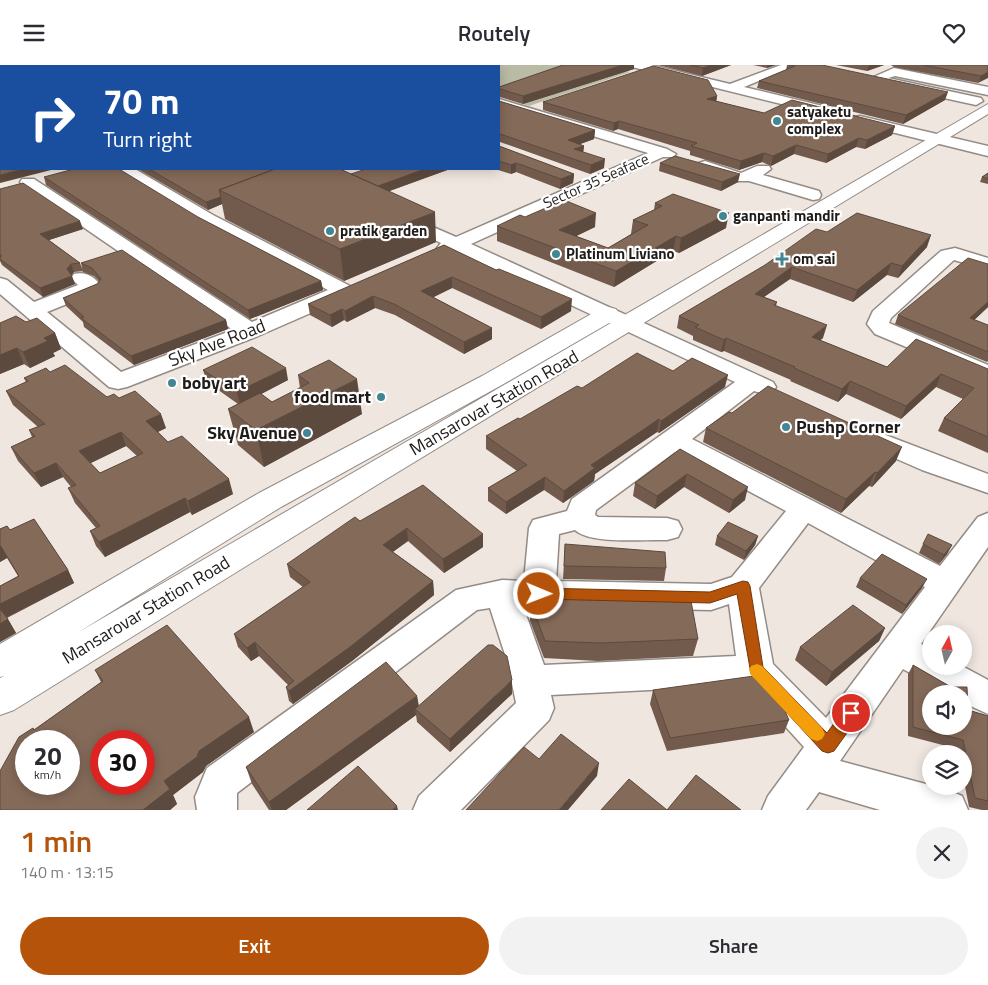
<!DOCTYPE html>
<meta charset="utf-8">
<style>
body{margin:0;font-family:"Titillium Web",sans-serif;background:#f2f2f3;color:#2b2b33;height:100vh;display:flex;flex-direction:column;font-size:19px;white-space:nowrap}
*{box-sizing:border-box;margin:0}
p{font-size:16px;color:#7c7c81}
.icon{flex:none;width:28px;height:28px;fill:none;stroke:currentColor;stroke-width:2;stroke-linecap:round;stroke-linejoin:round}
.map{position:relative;height:745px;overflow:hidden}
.drawer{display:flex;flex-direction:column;background:#fff;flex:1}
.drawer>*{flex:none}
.top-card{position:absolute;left:0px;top:0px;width:500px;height:105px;box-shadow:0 2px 12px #0003;background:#1a4fa0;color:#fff;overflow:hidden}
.needle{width:32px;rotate:8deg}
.tools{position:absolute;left:922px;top:560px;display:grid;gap:10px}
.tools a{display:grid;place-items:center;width:50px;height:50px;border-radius:50%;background:#fff;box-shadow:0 2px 12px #0003;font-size:25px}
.speed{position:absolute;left:15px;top:665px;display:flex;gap:10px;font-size:25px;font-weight:700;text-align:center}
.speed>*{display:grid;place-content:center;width:65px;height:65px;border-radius:50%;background:#fff;box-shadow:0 2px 12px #0003;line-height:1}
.speed small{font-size:12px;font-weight:400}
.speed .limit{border:8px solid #d22;background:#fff;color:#111}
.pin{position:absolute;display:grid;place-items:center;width:42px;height:42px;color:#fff;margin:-21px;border:2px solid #fff;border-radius:50%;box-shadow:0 1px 5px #0007}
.me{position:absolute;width:55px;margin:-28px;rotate:91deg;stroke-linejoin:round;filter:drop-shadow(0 0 4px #0008)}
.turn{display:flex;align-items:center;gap:18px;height:105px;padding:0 20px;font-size:22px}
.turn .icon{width:65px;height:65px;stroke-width:2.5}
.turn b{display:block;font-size:35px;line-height:42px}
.round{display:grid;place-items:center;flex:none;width:52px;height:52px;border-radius:26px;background:#f2f2f3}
.head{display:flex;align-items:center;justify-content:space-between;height:85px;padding:0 20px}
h1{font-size:30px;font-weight:600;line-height:38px;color:#b45309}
.cta{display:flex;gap:10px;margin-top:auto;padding:10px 20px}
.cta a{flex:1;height:58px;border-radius:30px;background:#b45309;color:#fff;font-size:20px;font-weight:600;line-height:58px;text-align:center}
.cta a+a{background:#f2f2f3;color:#2b2b33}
header{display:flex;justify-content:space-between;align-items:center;height:65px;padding:0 20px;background:#fff;font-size:22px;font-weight:600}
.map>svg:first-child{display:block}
</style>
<header><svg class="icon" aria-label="menu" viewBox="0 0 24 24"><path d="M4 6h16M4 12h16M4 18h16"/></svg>Routely<svg class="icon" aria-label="heart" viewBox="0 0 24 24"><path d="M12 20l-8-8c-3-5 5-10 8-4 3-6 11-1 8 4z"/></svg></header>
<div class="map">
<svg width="988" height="745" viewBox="0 0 988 745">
<rect width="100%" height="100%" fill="#efe6e0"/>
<path fill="#b9bba5" d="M0 0H603L630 7 529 41 499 31V1H1V88Z"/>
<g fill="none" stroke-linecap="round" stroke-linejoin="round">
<defs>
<path id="minor" d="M630 0H651L730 19 781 0H798L744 22 827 42 829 45 822 49 632 2Z
M894 3 988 22V30L895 11 888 13 981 33 983 36 976 40 875 18 869 14Z
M499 34 667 84 676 89 673 92H663L471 179 760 311 773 317 776 322 773 327 764 329 754 326 692 374 940 501 978 452 988 448V482L921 579 931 585V601H962L988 615V649L964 638V629H947L903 604 840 696 948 725 962 731 968 745H880L819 727 806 745H762L768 731 804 682 748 620 551 630 554 643 549 655 461 745H413L419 731 516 638 508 599 490 543 477 545 237 728V745H197L195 732 207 703 456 525 502 515 524 516 529 463 533 455 567 446 572 434 735 317 456 186 446 189 439 187 437 183 441 178 397 158 394 154 397 150 403 149 456 172 648 88 499 42ZM675 387 786 446 732 512 711 519 556 516 559 469 575 465C591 480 645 474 667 475L678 472 682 464 678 456 667 453 598 452 595 450 596 445ZM808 458 925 522 826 653 773 599 759 523ZM729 539 736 591 544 600 523 541 711 545Z
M860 51 988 81V91L855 58 853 55 855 52Z
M705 96 741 108 757 101H769L771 104 763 110 819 126 821 130 819 134 813 135 749 116H736L699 104 697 101 699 98Z
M116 104H135L213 150 352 222 355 226 352 230 258 271 127 322 118 324 109 322 0 229V213L7 215 34 237 78 220 71 213 74 209C86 206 95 212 102 222L99 226 47 247 121 307 233 265 22 120 20 117 22 114H34L252 257 328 225 201 158Z
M955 183 988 193V205L954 195 891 253 889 258 988 300V316L875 269 867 259 873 246 941 186Z
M867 363 988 409V428L922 405 858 377 854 371 858 365Z"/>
<path id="major" d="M988 39V49L380 418 14 645 0 650V613L4 611 0 612V579L259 428 482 311 600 244 608 242 616 244 619 249 616 254 500 321 281 442 77 568Z"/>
</defs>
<use href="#minor" stroke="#938b85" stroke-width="3"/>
<use href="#major" stroke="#938b85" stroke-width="2"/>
<use href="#minor" fill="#fff" fill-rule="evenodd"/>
<use href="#major" fill="#fff" fill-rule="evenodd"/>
</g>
<path fill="#725b4d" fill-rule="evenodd" d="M563 0H634V4L523 39 500 32 499 33V22Z
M658 0H731L702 11Z
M753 0H776L767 3Z
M787 0H822L945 35 903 59 757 23 759 16 786 5Z
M836 0H884L867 6Z
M891 0H988L978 18 894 2Z
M717 31 716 36 764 48 895 61 892 70 865 84 856 82 826 98 794 89 771 101 762 97 739 105 690 90V86L618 64 613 66 543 45V37Z
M499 36 595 65 594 74 580 79 584 81 583 87 604 103 590 109 500 77Z
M499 81 574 109 573 118 560 124 516 107 511 109 495 104H499Z
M660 98 738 117 721 126 659 106Z
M138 104H340L351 109 450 104 389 126 436 177 344 216 225 154 222 139 208 145Z
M988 108V119L980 117 982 112Z
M44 112 198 152 321 216 323 225 250 254 46 120Z
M0 124 83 164 49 175 80 198 83 206 74 207 71 210 75 219 43 232 2 200 0 196Z
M655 138 726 163 679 188 673 186 614 222 497 176V161L525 152 595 162 576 171 608 183 631 169 633 155 654 145Z
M827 167 927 182 898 213 887 210 853 237 790 214 764 232 777 237 776 241 823 273 820 275 887 302 988 304V388L938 366 944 353 963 334 936 322 901 354 846 329 838 337 790 316 791 315 724 286 721 287 693 275V271L677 263 679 251Z
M444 180 571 246 541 264 452 223 433 232 492 263V274L464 289 395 250 375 243 347 257 344 255 332 262 310 250 308 239Z
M81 198 226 255 228 264 134 300 84 262 83 257 66 241 63 233 97 219 99 216 94 211 83 207Z
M988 199V242L974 255 988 260V296L987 297 895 259 898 250Z
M26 257 55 268 61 284 53 288 55 291 30 303 24 299 0 309V258Z
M203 305 288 315 261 329 272 337 300 323 298 310 362 349 264 402 238 380 228 344 238 339 207 317Z
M673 306 725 322 659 368 657 367 595 409 594 416 563 438 544 425 506 449 488 436V423L517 406 486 384V371L582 323Z
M50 307 107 332 119 333 166 363 158 367 168 377 233 429 192 450 190 447 105 492 96 481 90 466 96 463 75 438 68 423 71 422 63 412 41 422 18 396 11 382 32 372 29 365 38 362 13 340 6 326 26 317 24 313ZM126 381 137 391 100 408 90 398Z
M732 348 896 396 872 422 869 421 841 448 703 377 706 363Z
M680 384 745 435 729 448 684 422 655 444 633 431 635 418Z
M34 454 68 505 74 518 7 553 16 568 0 577V521L18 511 7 493 0 497V464L7 461 10 465Z
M360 456 483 469V482L444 508 408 476 393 487 433 516 434 530 352 596 293 639 289 636 286 622 288 620 259 591 251 596 238 582 234 569 303 522 290 512 287 499Z
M717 471H758L755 480 744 495 715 480Z
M565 479 666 503 664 516 563 514Z
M923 479 952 480 947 489 939 499 919 488Z
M860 513 922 523 902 549 856 522Z
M531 529 698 574 693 591 598 596 544 593 530 556Z
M885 563 879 576 826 621 795 595 800 582Z
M913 600 951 622 968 645 988 651V745H982L969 742 964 716V689H959L958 684 908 671V609Z
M95 605 254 667 206 701 203 707 173 730 177 739 170 745H0L34 665 101 617Z
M653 625 789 655 784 668 667 686 650 639Z
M512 629 450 687 417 657 416 650 286 745H269L252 719 246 702 417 631 419 641Z"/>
<path fill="#5c4a3e" d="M623 0H634V4L523 39V31Z
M712 0H731L702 11 703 3Z
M768 0H776L767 3Z
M869 0H884L867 6Z
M988 7V13L978 18 981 11Z
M948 27 945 35 903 59 906 50Z
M717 31 716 39 707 34Z
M619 56 618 64 613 66 614 58Z
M895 61 892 70 865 84 867 75Z
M595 65 594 74 567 84 568 75Z
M859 73 856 82 826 98 828 89Z
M796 80 794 89 771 101 773 91Z
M584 81 583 89 574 84Z
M764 88 762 97 739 105 741 96Z
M605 94 604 103 590 109 591 100Z
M516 98V107L511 109V100Z
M24 104H55L0 118V110Z
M425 104H450L376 131 375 122Z
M574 109 573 118 560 124 561 114Z
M740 109 738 117 721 126 722 117Z
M221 132 222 139 208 145 206 137Z
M435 147 436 177 344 216 340 184Z
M596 148 595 162 558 180 559 165Z
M729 148 726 163 679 188 681 173Z
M80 156 83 164 43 177 40 169Z
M931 170 927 182 898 213 902 201Z
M676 171 673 186 614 222 616 206Z
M891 198 887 210 853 237 857 225Z
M71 199 74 207 70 212 72 211 75 219 43 232 40 223 67 204Z
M792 202 790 214 752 240 755 229Z
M452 212V223L422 238 421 226Z
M321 216 323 225 250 254 248 245Z
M373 231 375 243 347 257 345 246Z
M572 234 571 246 541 264V252Z
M988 237V242L967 262 970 253Z
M342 244 344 255 332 262 330 250Z
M226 255 228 264 134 300 131 291Z
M827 260 823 273 808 285 812 272Z
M492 263V274L464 289V277Z
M55 268 61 284 53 288 55 291 30 303 23 287 44 273Z
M726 273 724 286 721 287 724 275Z
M17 283 24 299 0 309V290Z
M286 303 288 315 240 340 237 327Z
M941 309 936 322 901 354 906 341Z
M728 310 725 322 659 368 661 356Z
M357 314 362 349 264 402 256 365Z
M850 316 846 329 838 337 842 324Z
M161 349 166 363 151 370 146 356Z
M659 354 657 367 595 409 594 416 563 438 564 426 591 400Z
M121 367 126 381 85 401 79 386Z
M902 382 896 396 872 422 877 408Z
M56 398 63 412 41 422 34 408Z
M875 407 869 421 841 448 846 434Z
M687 409 684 422 655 444 657 431Z
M545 412 544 425 506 449V437Z
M229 414 233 429 192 450 188 436Z
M748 422 745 435 729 448 733 435Z
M185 433 190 447 105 492 99 477Z
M407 463 408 476 384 493 383 480Z
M483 469V482L444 508 443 494Z
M758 471 755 480 744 495 746 486Z
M0 480 7 493 0 497Z
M952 480 947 489 939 499 944 490Z
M68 505 74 518 5 553 0 545V539Z
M927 514 922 523 902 549 906 540Z
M433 516 434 530 352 596 293 639 289 626Z
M8 554 16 568 0 577V559Z
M885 563 879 576 826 621 832 607Z
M255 577 259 591 251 596 247 583Z
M512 615V629L450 687V674Z
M417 631 419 647 415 644 416 650 286 745H272L269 737Z
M249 652 254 667 206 701 203 707 173 730 177 739 170 745H143L164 716 199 686Z
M599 698 597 711 568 745H559Z
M397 741 398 745H392Z"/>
<path fill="#846a59" stroke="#5c4a3e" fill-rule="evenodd" d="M563 0H623L523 31 500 24 499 25V22Z
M690 0H712L703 3Z
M789 0H822L948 27 906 50 759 16 795 1Z
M923 0H988V7L981 11Z
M653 1 708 15 717 31 707 34 764 48 792 35 895 61 867 75 859 73 828 89 796 80 773 91 764 88 741 96 691 81 697 78 619 56 614 58 543 37Z
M499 36 595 65 568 75 584 81 574 84 605 94 591 100 500 69H499Z
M499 81 574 109 561 114 516 98 511 100 499 96Z
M675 91 740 109 722 117 660 98Z
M0 94 1 95V104H24L0 110Z
M74 104H119L198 152 321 216 248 245 44 112Z
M149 104H275L219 125 221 132 206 137Z
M275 104H340L435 147 340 184 219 125Z
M366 104H425L378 121 351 109Z
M988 108V114L982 112Z
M23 118 80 156 40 169 80 198 71 199 67 204 72 211 40 223 0 194V192L2 191 0 189V124Z
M673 129 729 148 681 173 676 171 616 206 497 161 520 150 525 152 564 135 596 148 559 165 608 183 648 160 633 155 662 141 655 138Z
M857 148 931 170 902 201 891 198 857 225 792 202 755 229 777 237 774 240 827 260 812 272 887 302 916 274 988 304V372L944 353 974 323 941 309 906 341 850 316 842 324 794 303 795 302 726 273 724 275 695 262 699 260 679 251 765 200 816 164 827 167Z
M444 180 496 205 499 204 572 234 541 252 452 212 421 226 492 263 464 277 394 239 373 231 345 246 342 244 330 250 308 239Z
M122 185 226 255 131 291 81 253 84 252 63 233 97 219 101 214 92 203 81 198Z
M968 193 988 199V237L970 253 988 260V287L898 250Z
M16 251 26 257 37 253 55 268 44 273 48 276 23 287 17 283 0 290V258Z
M252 282 286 303 237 327 203 305Z
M637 288 673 306 692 293 728 310 661 356 659 354 591 400 595 403 564 426 545 412 506 437 488 423 527 400 486 371 518 353 520 354 577 321 582 323Z
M329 295 357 314 256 365 228 344 260 328 272 337 309 318 298 310Z
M65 300 107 332 114 329 119 333 135 326 161 349 146 356 168 377 182 371 229 414 188 436 185 433 99 477 90 466 100 461 68 423 76 420 56 398 34 408 11 382 35 371 29 365 45 359 6 326 28 316 24 313 46 303 50 307ZM121 367 143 388 100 408 79 386Z
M768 321 902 382 877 408 875 407 846 434 706 363 729 347 732 348Z
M680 384 748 422 733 435 687 409 657 431 635 418Z
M423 420 483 469 443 494 407 463 383 480 433 516 350 582 289 626 286 622 294 616 255 577 247 583 234 569 310 517 287 499 355 452 360 456Z
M34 454 68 505 0 539V521L19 511 0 480V464L7 461 10 465Z
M728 457 758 471 746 486 717 471Z
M928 469 952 480 944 490 923 479Z
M565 479 665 487 666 503 564 501Z
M882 489 927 514 906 540 860 513Z
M531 529 691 536 698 574 601 578 545 576 531 538Z
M853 540 885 563 832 607 800 582Z
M0 544 8 554 0 559Z
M167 560 249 652 199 686 197 692 164 716 170 724 143 745H0V706L19 672 33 663 34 665 103 616 95 605ZM26 676H69V719H26ZM101 676H144V719H101Z
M488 580H493L507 591 512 615 450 674 415 644Z
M386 597 417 631 269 737 246 702Z
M913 600 951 622H967L968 645 988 651V736L975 733 963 675 913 662ZM931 629H964V661H931Z
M754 611 784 644 789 655 670 673 653 625Z
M561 669 599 698 559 745H466L524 682 539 694Z
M358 701 397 741 392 745H307Z
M696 710 741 745H601L629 714 667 745Z"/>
<path fill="#b45309" stroke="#753606" d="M743 516 748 517 750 521 763 602 827 668 845 643 851 641 857 643 859 648 857 654 834 686 828 688 822 686 751 609 737 529 710 538 539 534 534 533 532 529 534 525 539 523 710 527Z"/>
<path fill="#f59e0b" d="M757 599 762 601 822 663 825 669 822 674 817 676 811 674 751 610 749 605 751 601Z"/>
<g fill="#428595" stroke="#fff" stroke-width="2">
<circle cx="777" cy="56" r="5"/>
<circle cx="723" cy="151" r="5"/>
<circle cx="330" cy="166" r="5"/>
<circle cx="556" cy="189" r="5"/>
<path d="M779.5 186.5h5v5h5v5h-5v5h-5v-5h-5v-5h5z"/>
<circle cx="172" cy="318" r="5"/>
<circle cx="381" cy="332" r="5"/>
<circle cx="786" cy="362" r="5"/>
<circle cx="307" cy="368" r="5"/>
</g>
<g text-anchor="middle" stroke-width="4.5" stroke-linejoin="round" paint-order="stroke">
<g font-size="15" font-weight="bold" fill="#1e1b19" stroke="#fff" text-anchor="start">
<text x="787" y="52">satyaketu<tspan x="787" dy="17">complex</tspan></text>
<text x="733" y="156">ganpanti mandir</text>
<text x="340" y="171">pratik garden</text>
<text x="566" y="194">Platinum Liviano</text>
<text x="793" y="199">om sai</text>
</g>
<g font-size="15" fill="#1e1b19" stroke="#fff">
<text transform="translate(596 116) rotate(-24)" y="5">Sector 35 Seaface</text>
</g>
<g font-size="18" fill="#1e1b19" stroke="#fff">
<text transform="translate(217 278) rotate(-21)" y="6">Sky Ave Road</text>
<text transform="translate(494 338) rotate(-30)" y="6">Mansarovar Station Road</text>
<text transform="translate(146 545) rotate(-31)" y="6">Mansarovar Station Road</text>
</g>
<g font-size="18" font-weight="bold" fill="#1e1b19" stroke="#fff" text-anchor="start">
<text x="182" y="324">boby art</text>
<text x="371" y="338" text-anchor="end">food mart</text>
<text x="796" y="368">Pushp Corner</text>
<text x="297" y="374" text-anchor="end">Sky Avenue</text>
</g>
</g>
</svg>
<div class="tools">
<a><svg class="needle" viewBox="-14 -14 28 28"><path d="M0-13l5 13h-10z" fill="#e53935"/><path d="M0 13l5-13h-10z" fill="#7c7c81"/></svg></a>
<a><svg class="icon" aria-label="sound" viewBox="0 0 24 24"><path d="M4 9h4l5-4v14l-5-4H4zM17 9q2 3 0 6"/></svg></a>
<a><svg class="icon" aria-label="layers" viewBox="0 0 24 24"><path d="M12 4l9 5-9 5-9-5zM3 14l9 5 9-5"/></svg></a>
</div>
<div class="speed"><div>20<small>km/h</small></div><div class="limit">30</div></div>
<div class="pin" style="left:851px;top:648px;background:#d93025"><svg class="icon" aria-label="arrive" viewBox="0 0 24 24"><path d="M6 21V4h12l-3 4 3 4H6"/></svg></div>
<svg class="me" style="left:539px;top:529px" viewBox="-20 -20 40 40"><circle r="17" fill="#b45309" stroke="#fff" stroke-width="3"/><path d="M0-11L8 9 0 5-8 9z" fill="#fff"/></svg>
<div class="top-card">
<div class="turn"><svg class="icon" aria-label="right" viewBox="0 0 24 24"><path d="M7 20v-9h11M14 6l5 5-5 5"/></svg><div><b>70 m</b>Turn right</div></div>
</div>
</div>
<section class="drawer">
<div class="head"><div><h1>1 min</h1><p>140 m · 13:15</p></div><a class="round"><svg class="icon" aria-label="close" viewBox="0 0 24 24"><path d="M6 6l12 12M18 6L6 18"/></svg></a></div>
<div class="cta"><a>Exit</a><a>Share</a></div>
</section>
